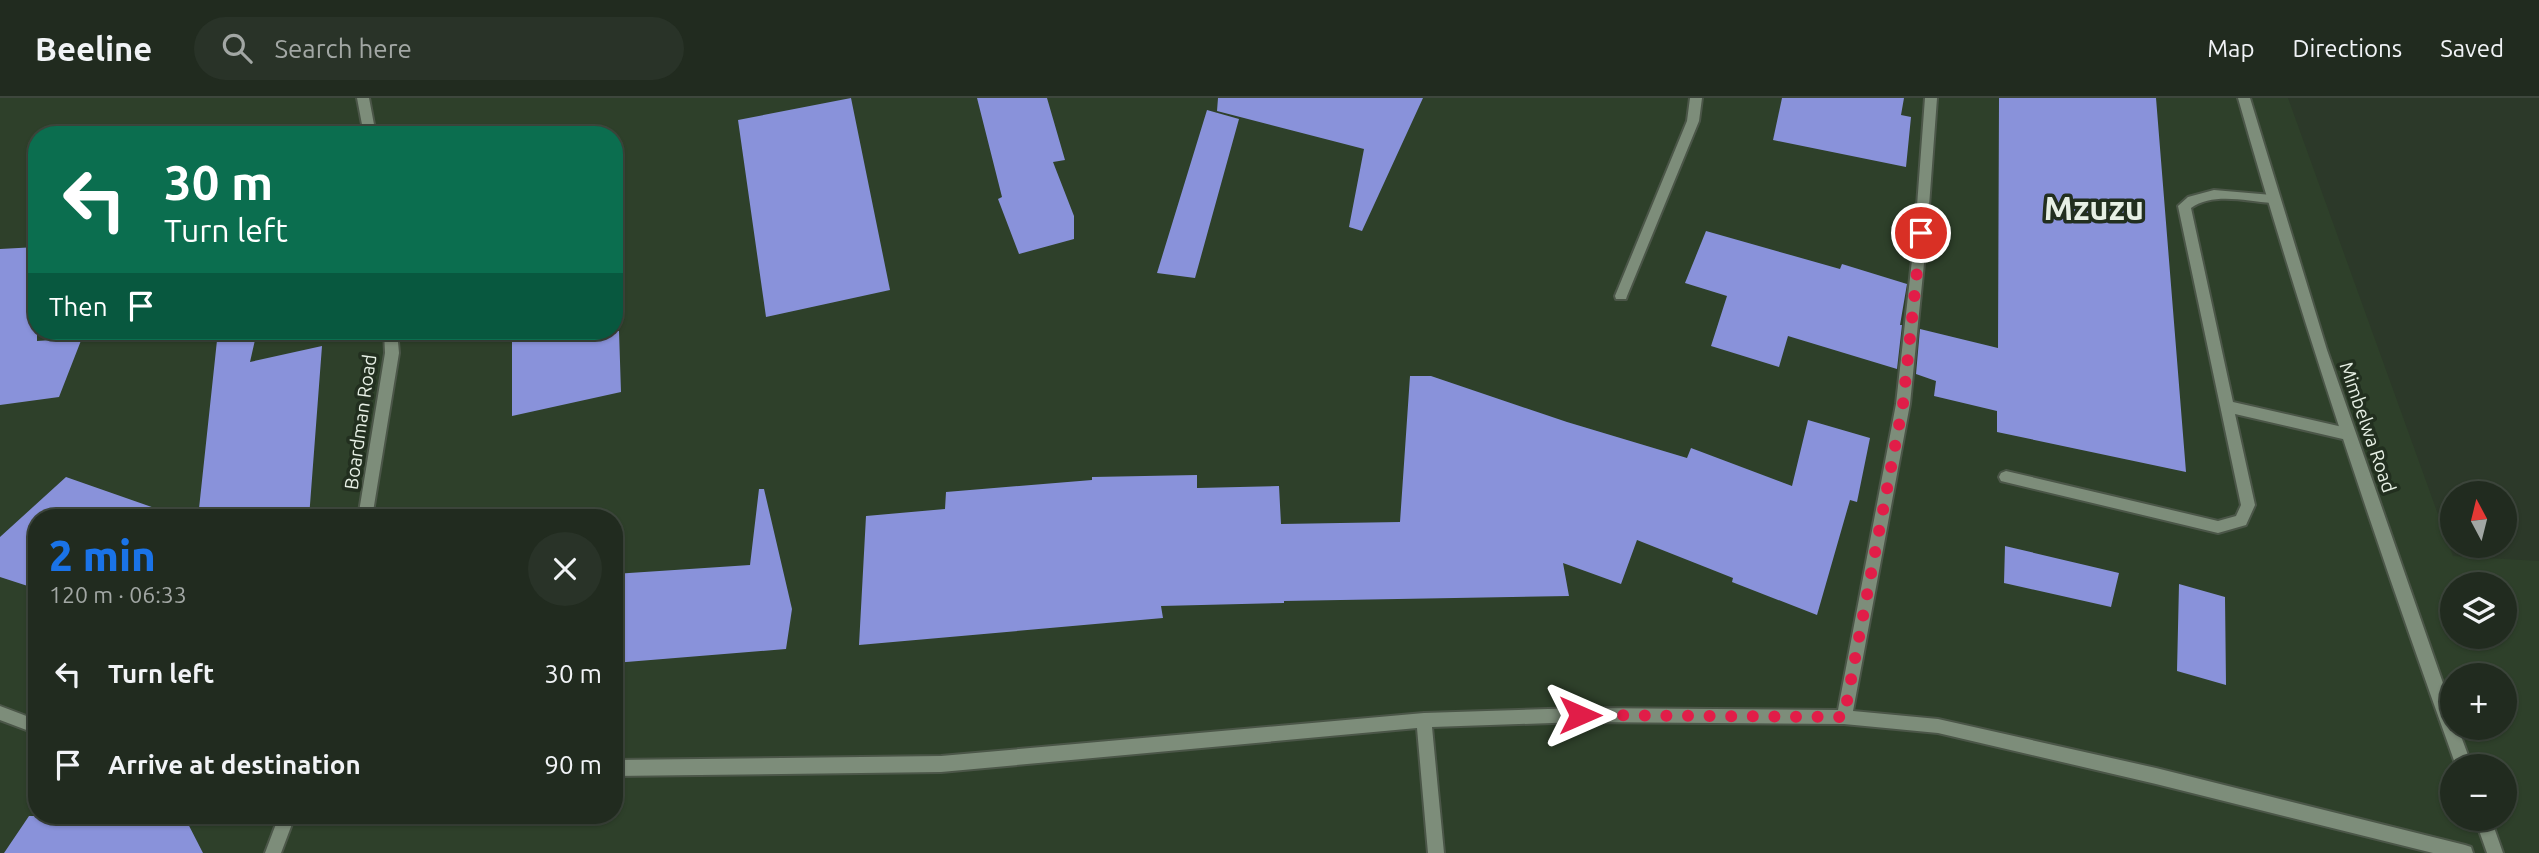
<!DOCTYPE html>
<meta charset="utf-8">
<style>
body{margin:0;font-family:Ubuntu,sans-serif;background:#293328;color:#f1f3f6;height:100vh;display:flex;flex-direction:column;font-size:26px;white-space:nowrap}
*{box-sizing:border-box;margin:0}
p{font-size:23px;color:#a2a7a4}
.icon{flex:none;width:38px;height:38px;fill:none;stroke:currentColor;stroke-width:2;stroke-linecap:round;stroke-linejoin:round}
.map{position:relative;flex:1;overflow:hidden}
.drawer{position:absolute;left:28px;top:411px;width:595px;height:315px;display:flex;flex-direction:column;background:#212b1f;border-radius:28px;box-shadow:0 2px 5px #0004,0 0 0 2px #3e473d}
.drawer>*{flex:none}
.banner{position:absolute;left:28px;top:28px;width:595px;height:214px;border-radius:28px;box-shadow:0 2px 5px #0004,0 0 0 2px #3e473d;background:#0b6e4f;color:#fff;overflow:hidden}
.needle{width:46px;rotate:353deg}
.buttons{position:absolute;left:2440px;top:383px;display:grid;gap:14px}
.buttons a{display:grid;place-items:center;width:77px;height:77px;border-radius:50%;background:#212b1f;box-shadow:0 2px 5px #0004,0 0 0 2px #3e473d;font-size:35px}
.pin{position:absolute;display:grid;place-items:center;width:60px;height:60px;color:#fff;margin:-30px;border:4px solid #fff;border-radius:50%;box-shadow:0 2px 7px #0007}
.me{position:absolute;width:77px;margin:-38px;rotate:90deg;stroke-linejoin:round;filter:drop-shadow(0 0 5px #0008)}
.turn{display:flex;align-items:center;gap:24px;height:147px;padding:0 21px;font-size:32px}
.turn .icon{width:91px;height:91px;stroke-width:2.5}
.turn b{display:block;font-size:49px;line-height:60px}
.then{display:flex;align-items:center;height:66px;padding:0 21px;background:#0003;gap:14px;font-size:26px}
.round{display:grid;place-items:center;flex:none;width:74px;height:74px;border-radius:37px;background:#293328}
.overview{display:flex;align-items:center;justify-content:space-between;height:119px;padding:0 21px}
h1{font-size:42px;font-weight:800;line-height:52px;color:#1a73e8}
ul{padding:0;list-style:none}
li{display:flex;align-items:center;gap:21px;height:91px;padding:0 21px}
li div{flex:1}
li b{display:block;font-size:26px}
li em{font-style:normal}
header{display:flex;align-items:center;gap:42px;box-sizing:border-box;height:98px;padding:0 35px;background:#212b1f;border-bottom:2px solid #3e473d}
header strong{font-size:33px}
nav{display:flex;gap:38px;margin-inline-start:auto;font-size:24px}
.search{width:490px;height:63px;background:#293328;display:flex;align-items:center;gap:18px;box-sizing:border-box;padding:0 24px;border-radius:38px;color:#a2a7a4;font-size:26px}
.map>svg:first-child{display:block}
</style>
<header>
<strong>Beeline</strong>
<div class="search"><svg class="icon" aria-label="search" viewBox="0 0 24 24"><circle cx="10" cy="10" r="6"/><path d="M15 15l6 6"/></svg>Search here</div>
<nav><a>Map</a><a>Directions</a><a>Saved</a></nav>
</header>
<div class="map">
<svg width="2539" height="755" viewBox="0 0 2539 755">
<rect width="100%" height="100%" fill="#2c3929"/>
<path fill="#2e402a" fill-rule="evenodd" d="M0 0H2288L2453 458 2539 463V755H0ZM37 37H614V233H37ZM37 420H614V718H37ZM2452 486H2504V539H2452ZM2452 578H2504V630H2452ZM2452 668H2504V721H2452Z"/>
<path fill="#8992da" d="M851 0 890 192 766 219 738 22Z
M977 0H1047L1065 62 1053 64 1074 118V141L1019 156 998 101 1002 99Z
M1218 0H1423L1362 133 1349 129 1364 51 1217 13Z
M1782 0H1904L1901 17 1911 19 1906 69 1773 42Z
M1999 0H2156L2186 374 1997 334V313L1934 298 1936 283 1916 276 1920 231 1998 250Z
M1207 12 1239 21 1195 180 1157 175Z
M1706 133 1840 171 1842 166 1907 186 1900 227H1902L1897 271 1788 238 1779 269 1711 248 1727 198 1685 185Z
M37 149V243L82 240 59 299 0 307V151Z
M218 233H257L250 264 322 248 309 420H198Z
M512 233H619L621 294 512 318Z
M1410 278H1431L1567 324 1687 360 1691 350 1792 388 1808 322 1870 340 1857 404 1850 402 1817 517 1732 484 1733 480 1637 442 1621 486 1563 465 1569 498 1284 503V505L1161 508 1163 520 859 547 866 418 945 411 946 394 1092 382V379L1197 377V390L1279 388 1281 426 1400 424Z
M66 379 166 414 165 420H37V491L0 479V439Z
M759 391H764L792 511 786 551 614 565V476L750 467Z
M2005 448 2119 475 2111 509 2004 485Z
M2179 486 2225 499 2226 587 2177 573Z
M29 718H184L203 755H4Z"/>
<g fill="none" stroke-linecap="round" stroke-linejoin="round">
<defs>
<path id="service" d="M1690 0H1702L1699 23 1627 198 1626 201H1616L1615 198 1687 23Z
M1925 0H1937L1927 135 1910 306 1853 613 1938 621 2156 670 2465 747 2471 749 2473 755H2433L2156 686 1938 635 1844 626 1580 624 1432 629 1444 755H1428L1417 630 941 674 614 678V662L941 658 1424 615 1580 610 1838 612 1896 306 1915 135Z
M2214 92 2272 97 2278 101 2272 105C2246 103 2213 94 2191 110L2233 304 2347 330 2352 332 2354 336 2352 340 2347 342 2235 316 2255 407 2246 427 2218 435 2001 383 1999 379 2001 375 2006 373 2218 423 2236 418 2241 407 2178 108 2188 99Z
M0 608 37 622V636L0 622Z"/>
<path id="minor" d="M357 0H369L376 37H364Z
M2238 0H2250L2327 252 2452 611V630H2458L2472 668H2456C2377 448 2302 225 2238 0Z
M384 233H397L399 255 372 420H358L385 255Z
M279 718H295L281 755H265Z
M2475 721H2491L2503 755H2487Z"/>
</defs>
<use href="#service" stroke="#4b5648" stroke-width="4"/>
<use href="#minor" stroke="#4b5648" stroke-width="4"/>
<use href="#service" fill="#7d8d7a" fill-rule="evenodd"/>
<use href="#minor" fill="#7d8d7a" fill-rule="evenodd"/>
</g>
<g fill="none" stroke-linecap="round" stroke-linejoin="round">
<path stroke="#e11d48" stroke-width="12" stroke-dasharray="0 21.6" d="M1580 617 1844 619 1903 306 1921 135"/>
</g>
<g text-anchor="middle" stroke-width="7" stroke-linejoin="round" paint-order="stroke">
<g font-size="19" fill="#e7f0e5" stroke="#222f1f">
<text transform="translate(360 324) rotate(-82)" y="7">Boardman Road</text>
<text transform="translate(2368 329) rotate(71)" y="7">Mimbelwa Road</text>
</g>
<g font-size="33" font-weight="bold" fill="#e7f0e5" stroke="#222f1f">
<text x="2094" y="122">Mzuzu</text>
</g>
</g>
</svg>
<div class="buttons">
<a><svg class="needle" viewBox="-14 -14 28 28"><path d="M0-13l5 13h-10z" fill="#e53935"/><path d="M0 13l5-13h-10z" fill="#a2a7a4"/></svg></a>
<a><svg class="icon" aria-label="layers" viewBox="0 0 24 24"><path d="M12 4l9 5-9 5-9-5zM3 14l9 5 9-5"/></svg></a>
<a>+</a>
<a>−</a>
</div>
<div class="pin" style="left:1921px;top:135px;background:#d93025"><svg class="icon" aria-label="arrive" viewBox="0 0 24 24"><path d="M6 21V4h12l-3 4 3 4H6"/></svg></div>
<svg class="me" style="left:1580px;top:617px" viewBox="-20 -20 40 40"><path d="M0-17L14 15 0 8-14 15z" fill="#e11d48" stroke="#fff" stroke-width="4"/></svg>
<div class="banner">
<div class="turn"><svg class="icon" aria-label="left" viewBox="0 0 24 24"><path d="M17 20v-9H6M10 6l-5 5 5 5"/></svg><div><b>30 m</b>Turn left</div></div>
<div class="then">Then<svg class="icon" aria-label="arrive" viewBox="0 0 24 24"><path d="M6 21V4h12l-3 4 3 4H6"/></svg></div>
</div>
<section class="drawer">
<div class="overview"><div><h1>2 min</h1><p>120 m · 06:33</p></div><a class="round"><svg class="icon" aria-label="close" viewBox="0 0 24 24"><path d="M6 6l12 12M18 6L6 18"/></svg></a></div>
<ul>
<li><svg class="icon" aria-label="left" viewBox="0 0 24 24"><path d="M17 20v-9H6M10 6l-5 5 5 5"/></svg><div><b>Turn left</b></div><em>30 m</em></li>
<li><svg class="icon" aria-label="arrive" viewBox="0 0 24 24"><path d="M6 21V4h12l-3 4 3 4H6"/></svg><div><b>Arrive at destination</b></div><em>90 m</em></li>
</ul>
</section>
</div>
